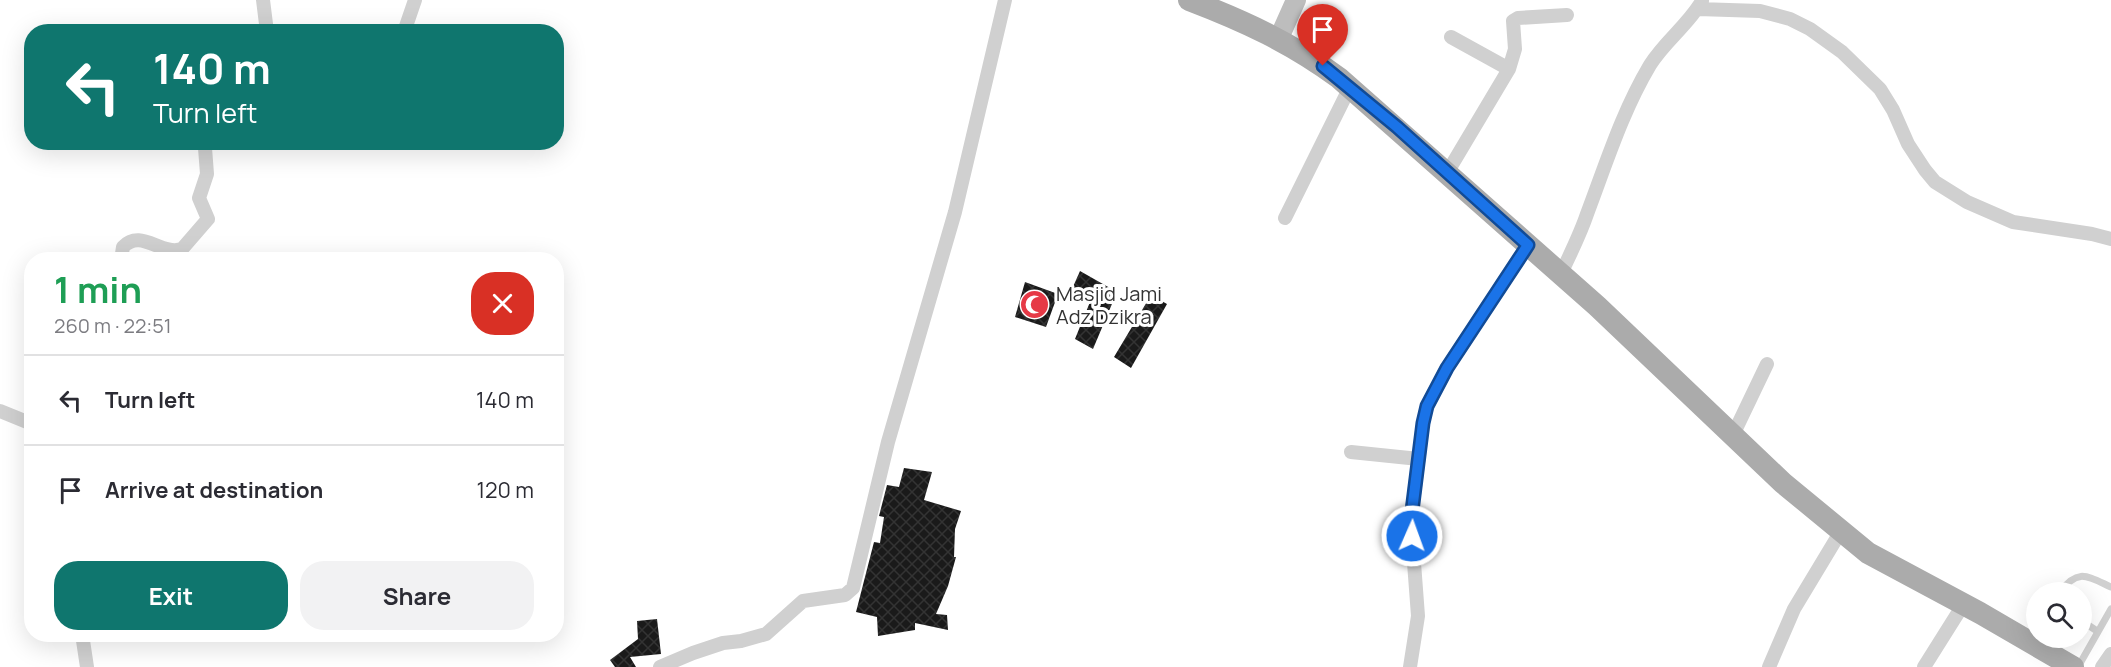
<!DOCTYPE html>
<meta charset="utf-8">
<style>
body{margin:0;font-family:Manrope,sans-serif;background:#f2f2f3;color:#2b2b33;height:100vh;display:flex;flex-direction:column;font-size:22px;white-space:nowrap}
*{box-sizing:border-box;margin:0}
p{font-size:20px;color:#7c7c81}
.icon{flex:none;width:33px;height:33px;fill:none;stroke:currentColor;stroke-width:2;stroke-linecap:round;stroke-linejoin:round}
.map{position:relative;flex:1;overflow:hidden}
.sheet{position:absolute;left:24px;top:252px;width:540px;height:390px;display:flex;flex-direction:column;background:#fff;border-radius:24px;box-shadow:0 6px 24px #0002}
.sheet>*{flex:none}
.hud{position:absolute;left:24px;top:24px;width:540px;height:126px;border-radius:24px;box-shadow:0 6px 24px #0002;background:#0f766e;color:#fff;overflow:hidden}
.controls{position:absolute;left:2026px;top:582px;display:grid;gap:12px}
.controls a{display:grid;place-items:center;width:66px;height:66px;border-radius:50%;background:#fff;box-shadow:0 6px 24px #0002;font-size:30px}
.pin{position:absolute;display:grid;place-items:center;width:51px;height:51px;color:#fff;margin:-62px -26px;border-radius:50% 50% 50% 0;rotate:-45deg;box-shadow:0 0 6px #0007}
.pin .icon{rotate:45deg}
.me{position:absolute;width:66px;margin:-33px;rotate:2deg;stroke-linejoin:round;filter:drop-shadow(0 0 4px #0008)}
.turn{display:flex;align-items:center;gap:21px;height:126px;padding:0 30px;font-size:27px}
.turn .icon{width:78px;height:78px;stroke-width:2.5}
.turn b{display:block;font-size:42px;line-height:51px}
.round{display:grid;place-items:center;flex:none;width:63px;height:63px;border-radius:24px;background:#f2f2f3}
.overview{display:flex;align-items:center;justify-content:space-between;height:102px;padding:0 30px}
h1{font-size:36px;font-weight:700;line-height:45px;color:#1e9e55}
.primary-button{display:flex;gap:12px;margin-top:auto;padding:12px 30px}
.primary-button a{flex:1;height:69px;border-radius:24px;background:#0f766e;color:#fff;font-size:24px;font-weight:700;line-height:69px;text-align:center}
.primary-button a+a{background:#f2f2f3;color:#2b2b33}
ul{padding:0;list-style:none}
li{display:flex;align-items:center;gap:18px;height:90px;padding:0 30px;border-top:2px solid #e1e1e2}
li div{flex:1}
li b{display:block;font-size:22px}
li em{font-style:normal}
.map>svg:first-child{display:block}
</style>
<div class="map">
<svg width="2111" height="667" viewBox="0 0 2111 667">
<defs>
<pattern id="building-cross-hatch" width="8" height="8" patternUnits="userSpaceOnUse" patternTransform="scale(1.5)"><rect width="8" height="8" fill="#1a1a1a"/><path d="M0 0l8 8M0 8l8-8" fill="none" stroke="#333"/></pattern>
</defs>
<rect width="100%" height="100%" fill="#fff"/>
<path fill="url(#building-cross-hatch)" d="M1080 271 1117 292 1093 349 1075 339 1090 302 1072 289Z
M1025 282 1058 294 1046 327 1015 317Z
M1151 295 1167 304 1131 368 1114 357Z
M904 468 932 472 924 500 961 511 955 529 954 557H956L948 586 936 614 947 615 948 630 915 623V630L878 636 877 617 856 612 874 542 880 543 884 517 879 516 887 485 899 487Z
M657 619 661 654 630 657 636 667H615L610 660 638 639 637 621Z"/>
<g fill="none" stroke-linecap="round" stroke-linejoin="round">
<path stroke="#d0d0d0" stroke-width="7" d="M2060 592C2078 568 2087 576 2111 587
M2082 621 2097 631
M2029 637 2037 625
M2078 667 2111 609"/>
<path stroke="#d0d0d0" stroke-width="14" d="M263 0 267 32
M1698 9 1760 11 1790 19 1810 29 1842 52 1880 89 1893 110 1908 144 1925 170 1935 182 1967 202 2013 222 2092 234 2111 239
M404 32 415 0
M1451 37 1509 69
M1447 173 1509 69 1515 49 1513 21 1518 18 1567 15
M1285 218 1350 87
M121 260 123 247C141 228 161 256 182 249L208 219 199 198 207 174 205 148 206 142
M1561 274C1570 254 1580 235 1587 214 1606 164 1622 112 1650 65 1665 41 1688 25 1702 1
M0 411 32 424
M1733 435 1767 364
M1351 452 1419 459
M32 574V584
M82 634 87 667
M660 667 693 653 723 643 741 641 766 634 803 601 845 595 853 588 888 442 955 212 1005 0
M1410 667 1418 616 1412 536V511L1423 423 1427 406 1447 368 1528 245
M1769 667 1794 609 1841 531
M1924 667 1963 605
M2102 667 2111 654"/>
<path stroke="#bdbdbd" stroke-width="20" d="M1279 38 1296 0"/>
<path stroke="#ababab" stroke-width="22" d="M1189 0C1244 21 1292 43 1339 78L1597 306 1783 483 1868 553 1980 613 2073 667"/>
</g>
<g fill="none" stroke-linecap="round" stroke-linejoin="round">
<defs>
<path id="route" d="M1323 66 1397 127 1528 245 1447 368 1427 406 1423 423 1412 511V536"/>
</defs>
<use href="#route" stroke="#114b97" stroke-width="15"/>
<use href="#route" stroke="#1a73e8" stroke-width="10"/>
</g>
<defs>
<symbol id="mosque-disc" viewBox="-11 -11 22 22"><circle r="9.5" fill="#e63946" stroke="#fff"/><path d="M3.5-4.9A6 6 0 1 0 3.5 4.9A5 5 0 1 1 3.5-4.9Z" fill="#fff"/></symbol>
</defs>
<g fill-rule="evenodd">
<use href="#mosque-disc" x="1018" y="288" width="33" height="33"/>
</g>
<g text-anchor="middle" stroke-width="6" stroke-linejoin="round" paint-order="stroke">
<g font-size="20" fill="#333" stroke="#fff" text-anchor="start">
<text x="1056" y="301">Masjid Jami<tspan x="1056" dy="23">Adz Dzikra</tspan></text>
</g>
</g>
</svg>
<div class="controls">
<a><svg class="icon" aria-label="search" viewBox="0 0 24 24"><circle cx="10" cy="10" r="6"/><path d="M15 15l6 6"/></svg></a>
</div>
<div class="pin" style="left:1323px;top:66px;background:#d93025"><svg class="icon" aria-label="arrive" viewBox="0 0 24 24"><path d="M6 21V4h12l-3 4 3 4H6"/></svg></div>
<svg class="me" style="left:1412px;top:536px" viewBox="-20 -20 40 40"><circle r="17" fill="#1a73e8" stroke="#fff" stroke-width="3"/><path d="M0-11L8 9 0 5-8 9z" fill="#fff"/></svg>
<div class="hud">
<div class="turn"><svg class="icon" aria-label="left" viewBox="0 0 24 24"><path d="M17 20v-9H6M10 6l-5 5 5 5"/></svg><div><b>140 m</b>Turn left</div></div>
</div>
<section class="sheet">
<div class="overview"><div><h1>1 min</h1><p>260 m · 22:51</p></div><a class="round" style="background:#d93025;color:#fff"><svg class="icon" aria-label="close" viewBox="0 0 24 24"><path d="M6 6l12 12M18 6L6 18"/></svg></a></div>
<ul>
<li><svg class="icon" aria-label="left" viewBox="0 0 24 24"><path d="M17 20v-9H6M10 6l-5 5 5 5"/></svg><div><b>Turn left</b></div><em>140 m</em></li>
<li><svg class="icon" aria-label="arrive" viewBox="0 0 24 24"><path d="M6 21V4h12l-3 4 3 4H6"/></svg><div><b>Arrive at destination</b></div><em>120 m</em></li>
</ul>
<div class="primary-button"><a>Exit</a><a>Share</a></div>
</section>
</div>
